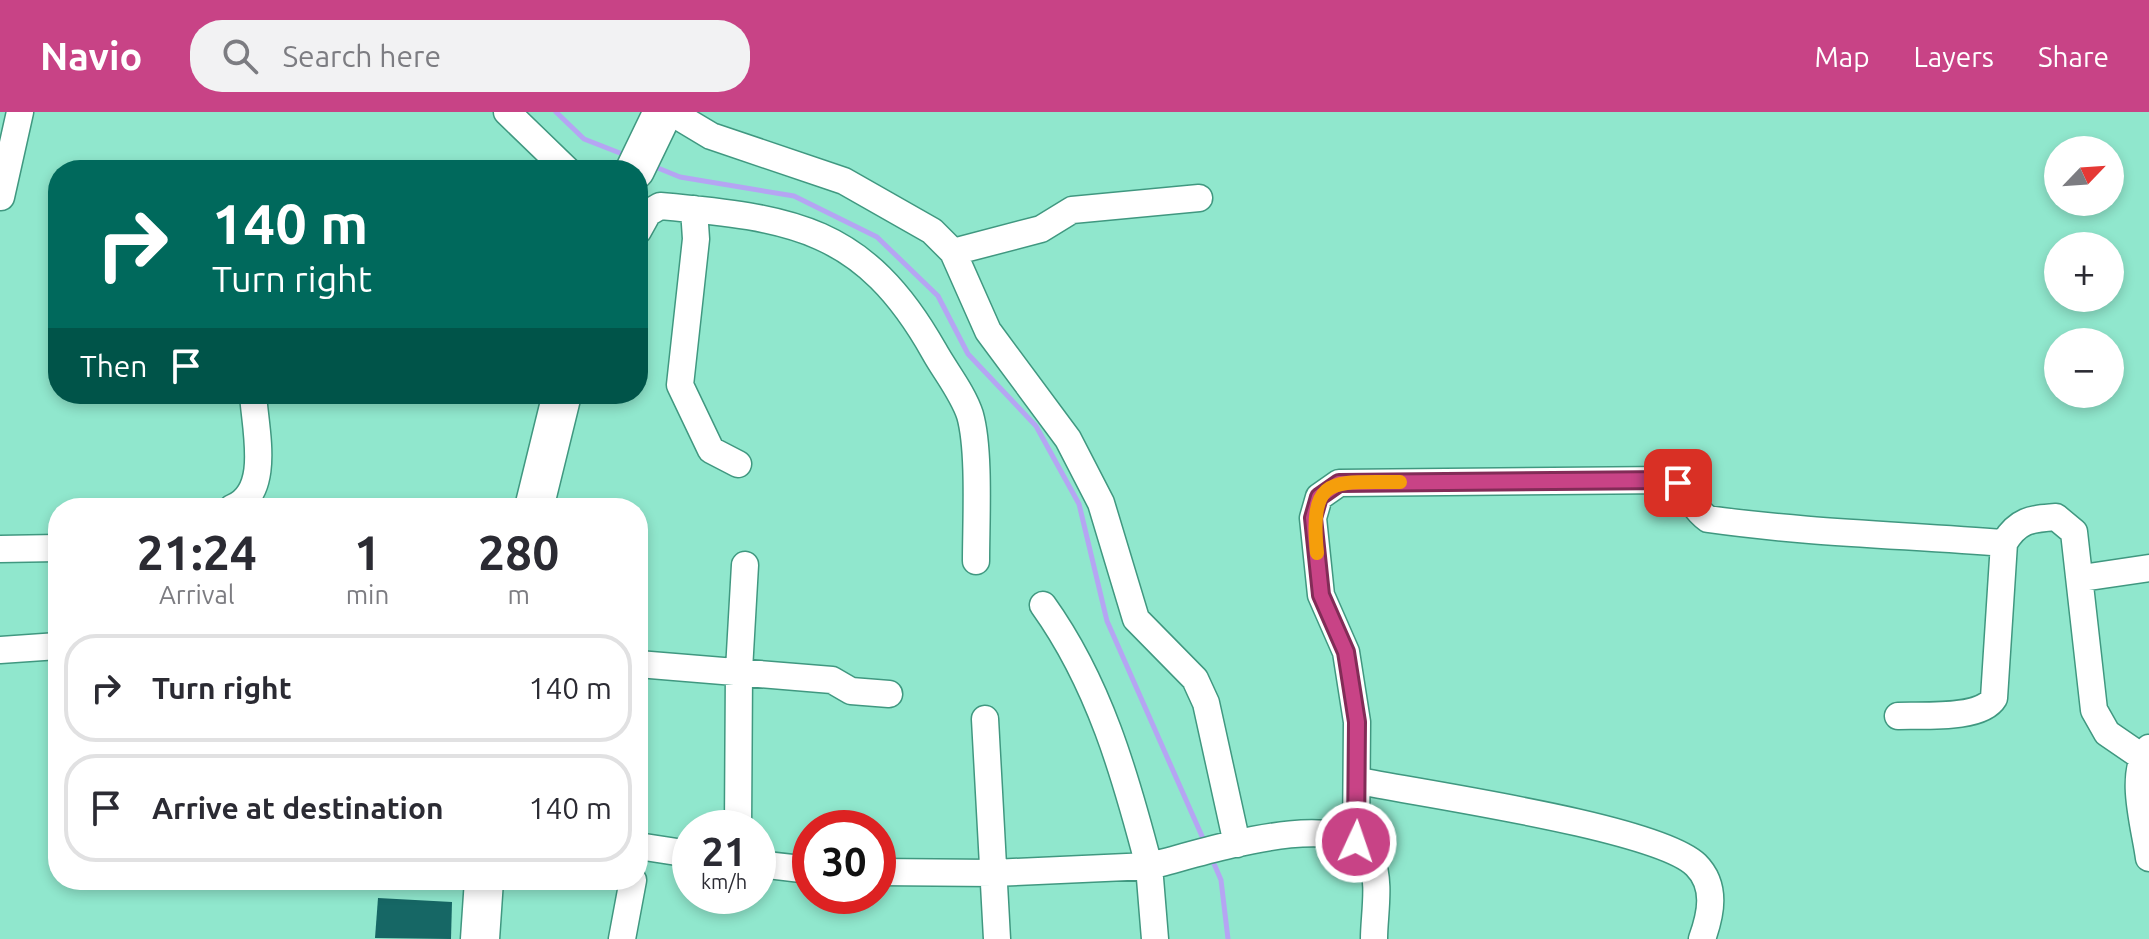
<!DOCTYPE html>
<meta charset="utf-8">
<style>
body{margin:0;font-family:Ubuntu,sans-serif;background:#f2f2f3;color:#2b2b33;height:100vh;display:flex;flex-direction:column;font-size:30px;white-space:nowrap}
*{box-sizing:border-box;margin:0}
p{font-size:26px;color:#7c7c81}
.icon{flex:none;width:44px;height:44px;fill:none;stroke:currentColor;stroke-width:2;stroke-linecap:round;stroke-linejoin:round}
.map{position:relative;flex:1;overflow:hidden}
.details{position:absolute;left:48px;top:386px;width:600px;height:392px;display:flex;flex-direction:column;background:#fff;border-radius:32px;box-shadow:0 4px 12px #0003}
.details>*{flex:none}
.banner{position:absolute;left:48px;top:48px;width:600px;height:244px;border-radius:32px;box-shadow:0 4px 12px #0003;background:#00695c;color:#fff;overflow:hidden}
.needle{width:52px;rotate:65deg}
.fabs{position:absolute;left:2044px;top:24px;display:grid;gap:16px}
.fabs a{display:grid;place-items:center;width:80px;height:80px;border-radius:50%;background:#fff;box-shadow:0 4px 12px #0003;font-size:40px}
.speed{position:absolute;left:672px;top:698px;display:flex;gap:16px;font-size:40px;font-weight:700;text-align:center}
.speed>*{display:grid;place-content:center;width:104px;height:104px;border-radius:50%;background:#fff;box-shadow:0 4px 12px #0003;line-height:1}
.speed small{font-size:20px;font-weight:400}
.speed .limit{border:12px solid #d22;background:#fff;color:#111}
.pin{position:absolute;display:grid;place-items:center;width:68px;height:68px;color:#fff;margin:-34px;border-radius:16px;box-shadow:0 4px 12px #0006}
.me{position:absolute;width:88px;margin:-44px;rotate:3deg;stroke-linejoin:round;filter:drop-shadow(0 0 6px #0008)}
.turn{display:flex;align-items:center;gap:28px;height:168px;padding:0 32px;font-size:36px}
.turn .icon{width:104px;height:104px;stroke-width:2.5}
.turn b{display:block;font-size:56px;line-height:68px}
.then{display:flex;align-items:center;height:76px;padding:0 32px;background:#0003;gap:16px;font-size:30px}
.eta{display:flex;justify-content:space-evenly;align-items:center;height:136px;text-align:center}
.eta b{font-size:48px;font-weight:600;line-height:56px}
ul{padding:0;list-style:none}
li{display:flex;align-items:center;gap:24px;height:108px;margin:0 16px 12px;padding:0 16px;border:4px solid #e1e1e2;border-radius:32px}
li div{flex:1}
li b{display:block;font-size:30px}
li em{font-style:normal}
header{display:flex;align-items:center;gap:48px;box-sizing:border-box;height:112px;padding:0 40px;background:#c84386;color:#fff}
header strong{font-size:38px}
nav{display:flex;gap:44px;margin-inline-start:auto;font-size:28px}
.search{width:560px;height:72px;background:#f2f2f3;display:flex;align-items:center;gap:20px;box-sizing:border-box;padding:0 28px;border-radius:32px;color:#7c7c81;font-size:30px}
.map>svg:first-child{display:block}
</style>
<header>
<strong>Navio</strong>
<div class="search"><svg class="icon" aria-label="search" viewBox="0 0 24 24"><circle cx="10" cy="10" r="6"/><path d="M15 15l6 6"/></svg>Search here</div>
<nav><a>Map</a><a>Layers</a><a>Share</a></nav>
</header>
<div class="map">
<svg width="2149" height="827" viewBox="0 0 2149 827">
<rect width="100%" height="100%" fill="#90e7cd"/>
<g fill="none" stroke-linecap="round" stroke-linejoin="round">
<path stroke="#b5a5f3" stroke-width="5" d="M556 0 584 27 625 43
M653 54 680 65 794 84 877 125 938 184 968 242 1036 314 1079 392 1107 509 1205 731
M1212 747 1221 768 1228 827"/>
</g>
<path fill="#166765" d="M378 786 452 790 451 827 375 826Z"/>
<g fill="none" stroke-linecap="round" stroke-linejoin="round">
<defs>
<path id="minor" d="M507 0 567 58
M671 0 711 24 844 69 932 119 953 140 988 219 1068 327 1101 391 1136 507 1195 567 1206 591 1237 732
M1 85 20 0
M694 97 696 127 680 273 711 338 738 352
M638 119 648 101 660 94C792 106 864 115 934 239 945 259 963 281 970 303 980 338 976 410 976 449
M953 140 1041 117 1072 98 1199 86
M232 396C272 381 255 317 253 282
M2004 431C2018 408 2030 407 2056 405L2074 420 2094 598 2107 621 2142 645
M0 437 58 436
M2082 466 2149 456
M1043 493C1099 571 1125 662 1149 754 1194 744 1347 690 1371 747 1381 770 1374 803 1374 827
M0 538 58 534
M638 552 832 568 851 579 889 582
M985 607 997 827
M2149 636C2128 662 2145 715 2149 746
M1359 669C1423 682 1657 715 1696 753 1717 774 1711 802 1702 827
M738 716 739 558 745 453
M1356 730 1357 610 1346 540 1321 483 1313 406 1319 385 1339 371 1669 368C1688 375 1691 396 1708 407 1807 421 1905 423 2004 431L1994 586C1981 608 1922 603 1898 604
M638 734 690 742
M758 752 810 758
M878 760 993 761 1149 754 1155 827
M622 827 633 768"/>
<path id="highway" d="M635 58 663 0
M534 396 562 282
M480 827 484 768"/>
</defs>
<use href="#minor" stroke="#409880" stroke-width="29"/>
<use href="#highway" stroke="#409880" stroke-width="41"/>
<use href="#minor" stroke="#fff" stroke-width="26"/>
<use href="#highway" stroke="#fff" stroke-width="38"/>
</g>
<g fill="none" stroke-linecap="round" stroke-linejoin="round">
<defs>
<path id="route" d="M1356 730 1357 610 1346 540 1321 483 1313 406 1319 385 1339 371 1669 368 1678 371"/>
</defs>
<use href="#route" stroke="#822c57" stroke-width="20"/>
<use href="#route" stroke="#c84386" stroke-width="14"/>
<path stroke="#f59e0b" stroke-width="14" d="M1317 441C1309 361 1333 371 1400 370"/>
</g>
</svg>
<div class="fabs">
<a><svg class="needle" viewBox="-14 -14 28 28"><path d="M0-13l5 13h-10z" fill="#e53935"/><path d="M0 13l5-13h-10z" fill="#7c7c81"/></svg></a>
<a>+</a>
<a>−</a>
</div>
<div class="speed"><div>21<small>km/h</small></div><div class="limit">30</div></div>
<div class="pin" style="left:1678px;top:371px;background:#d93025"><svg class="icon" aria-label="arrive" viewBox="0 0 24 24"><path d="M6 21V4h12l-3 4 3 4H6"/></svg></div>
<svg class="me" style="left:1356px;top:730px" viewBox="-20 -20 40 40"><circle r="17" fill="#c84386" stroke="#fff" stroke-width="3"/><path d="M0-11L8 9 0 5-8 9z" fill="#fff"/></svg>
<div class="banner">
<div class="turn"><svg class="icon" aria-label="right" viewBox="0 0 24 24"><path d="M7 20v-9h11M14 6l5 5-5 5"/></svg><div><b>140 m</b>Turn right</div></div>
<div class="then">Then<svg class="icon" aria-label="arrive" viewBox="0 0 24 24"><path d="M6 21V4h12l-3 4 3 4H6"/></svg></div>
</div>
<section class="details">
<div class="eta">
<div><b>21:24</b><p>Arrival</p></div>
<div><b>1</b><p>min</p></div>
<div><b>280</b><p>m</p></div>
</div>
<ul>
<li><svg class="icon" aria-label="right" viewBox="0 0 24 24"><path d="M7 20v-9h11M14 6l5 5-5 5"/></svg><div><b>Turn right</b></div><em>140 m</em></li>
<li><svg class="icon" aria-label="arrive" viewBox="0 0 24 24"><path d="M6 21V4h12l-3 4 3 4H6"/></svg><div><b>Arrive at destination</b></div><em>140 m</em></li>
</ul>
</section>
</div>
